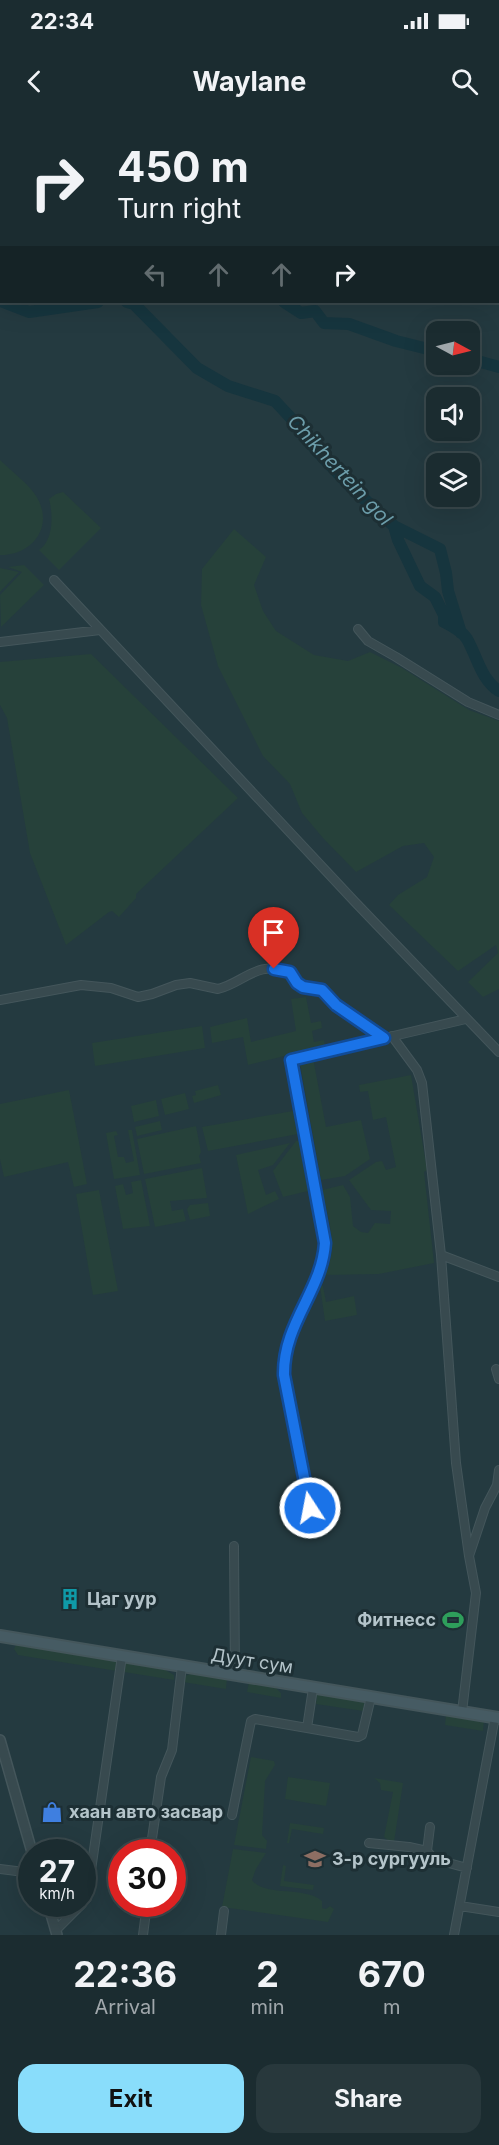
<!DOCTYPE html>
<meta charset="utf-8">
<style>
body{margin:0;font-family:Inter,sans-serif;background:#28383c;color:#f1f3f6;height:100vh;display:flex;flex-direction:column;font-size:22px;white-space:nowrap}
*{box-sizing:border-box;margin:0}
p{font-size:20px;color:#a0a7ab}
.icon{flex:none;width:33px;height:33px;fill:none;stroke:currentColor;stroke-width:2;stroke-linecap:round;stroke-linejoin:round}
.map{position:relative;height:1815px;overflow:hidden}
.drawer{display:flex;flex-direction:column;background:#1b2c30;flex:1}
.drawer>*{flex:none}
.hud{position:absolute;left:0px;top:0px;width:500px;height:183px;box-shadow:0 6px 24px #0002,0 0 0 2px #39484c;background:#1b2c30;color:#f1f3f6;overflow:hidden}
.needle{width:39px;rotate:97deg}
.fabs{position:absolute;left:426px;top:201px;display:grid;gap:12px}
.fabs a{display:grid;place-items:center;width:54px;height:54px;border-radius:12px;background:#1b2c30;box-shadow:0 6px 24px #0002,0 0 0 2px #39484c;font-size:30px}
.speed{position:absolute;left:18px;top:1719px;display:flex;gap:12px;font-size:30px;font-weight:700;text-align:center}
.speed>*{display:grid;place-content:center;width:78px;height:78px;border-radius:50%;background:#1b2c30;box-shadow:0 6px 24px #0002,0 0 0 2px #39484c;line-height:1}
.speed small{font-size:15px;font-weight:400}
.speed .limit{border:9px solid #d22;background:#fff;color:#111}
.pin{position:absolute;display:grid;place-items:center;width:51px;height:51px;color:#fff;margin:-62px -26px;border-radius:50% 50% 50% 0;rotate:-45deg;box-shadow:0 0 6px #0007}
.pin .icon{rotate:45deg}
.me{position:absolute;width:66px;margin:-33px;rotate:349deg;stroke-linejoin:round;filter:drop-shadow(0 0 4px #0008)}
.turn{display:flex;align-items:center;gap:21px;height:126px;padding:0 18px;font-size:27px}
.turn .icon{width:78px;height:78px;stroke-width:2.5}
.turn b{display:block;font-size:42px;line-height:51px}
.lanes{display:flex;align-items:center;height:57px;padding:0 18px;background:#0003;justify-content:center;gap:30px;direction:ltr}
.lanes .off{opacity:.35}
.eta{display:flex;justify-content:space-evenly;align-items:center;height:102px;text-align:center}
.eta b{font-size:36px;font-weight:700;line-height:42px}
.primary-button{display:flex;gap:12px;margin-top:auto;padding:12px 18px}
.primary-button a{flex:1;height:69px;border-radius:18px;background:#89ddfb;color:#111;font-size:24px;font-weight:700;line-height:69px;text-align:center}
.primary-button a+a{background:#28383c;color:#f1f3f6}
.status{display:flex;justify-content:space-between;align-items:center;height:42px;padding:0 30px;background:#1b2c30;direction:ltr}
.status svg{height:16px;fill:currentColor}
header{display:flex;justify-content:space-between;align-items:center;height:78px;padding:0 18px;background:#1b2c30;font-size:27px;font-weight:700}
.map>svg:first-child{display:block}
</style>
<div class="status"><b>22:34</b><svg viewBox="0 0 49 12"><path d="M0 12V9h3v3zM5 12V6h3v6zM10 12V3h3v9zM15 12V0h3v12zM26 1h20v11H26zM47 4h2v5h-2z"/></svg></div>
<header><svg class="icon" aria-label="back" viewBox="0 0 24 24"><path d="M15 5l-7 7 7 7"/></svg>Waylane<svg class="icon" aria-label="search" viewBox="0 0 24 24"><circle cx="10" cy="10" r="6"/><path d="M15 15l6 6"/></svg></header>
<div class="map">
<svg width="499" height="1815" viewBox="0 0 499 1815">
<rect width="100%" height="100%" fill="#243a40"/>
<path fill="#26413a" d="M0 340C11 351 25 361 34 373 56 403 35 435 0 435Z
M63 372 101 408 59 450 39 430C54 420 53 394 49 379L56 374Z
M234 409 266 437 254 465 263 491 276 511 314 535 348 541 370 532 402 548 469 590 499 601V869L483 877 468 862 498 833 496 825 458 851 389 785 398 775 427 757 434 737 424 723 403 726 356 752 323 718 302 693 290 664 263 636 218 546 201 485 202 449Z
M24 445 44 465 1 507 0 475 22 452 8 447Z
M0 448 19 452 0 472Z
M91 534 238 678 136 774V778L119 797 112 791 109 792 66 825 30 733 7 598 0 585V542Z
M306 877 311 903 321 901 322 908 312 911 314 922 324 920 325 926 248 945 243 917 212 923 210 907 247 898 251 922 296 911 291 879Z
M202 906 205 928 95 946 92 923Z
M313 938 326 1007 361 1000 370 1039 345 1056 321 1060 300 943 302 940Z
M411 955 427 1050 424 1052 434 1143 379 1154 323 1155C341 1131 327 1096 322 1070L343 1065 350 1077 353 1106 361 1112 368 1113 375 1103 390 1104 391 1091 371 1090 349 1060 376 1042 382 1041 386 1050 396 1047 386 997 373 1000 368 971 360 972 359 965Z
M218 965 221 975 194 983 192 976 196 975 195 971Z
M69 970 87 1064 74 1067 68 1042 4 1057 0 1039V984Z
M185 973 189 989 165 995 161 979Z
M156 980 159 996 134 1002 131 986Z
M293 991 298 1014 208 1031 202 1007Z
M160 1001 162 1010 137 1016 135 1007Z
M196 1006 201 1032 199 1036 201 1043 144 1054 137 1019Z
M128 1010H132L140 1055 114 1059 106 1013 116 1011 118 1015 114 1016 118 1037H124L126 1043 134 1041Z
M296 1021H299L308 1071 283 1077 273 1051Z
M290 1023 273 1045 258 1050 266 1075 275 1071 279 1079 248 1094 236 1035Z
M202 1048 207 1078 170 1081 172 1091 183 1089 186 1101 155 1107 145 1059Z
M141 1060 150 1106 123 1109 115 1066 123 1064 126 1075 133 1073 131 1062Z
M99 1070 118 1171 93 1175 76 1074Z
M208 1083 210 1096 190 1100 187 1089 190 1085Z
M320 1166H323L326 1182 354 1176 357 1195 325 1201Z
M16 1525 118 1540 117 1551 18 1535 14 1529Z
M126 1541 160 1547 174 1555V1560L124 1552Z
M194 1553 227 1558 226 1569 183 1562 184 1556Z
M249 1562 274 1566 281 1573V1578L247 1572Z
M317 1574 365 1581 363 1591 316 1584Z
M446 1595 484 1600 483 1611 445 1605Z
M251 1637 274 1641 275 1645 265 1661 262 1715 267 1721 266 1729 234 1725Z
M288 1657 330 1663 326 1686 285 1679Z
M374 1658 403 1663 394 1722 389 1721 384 1717 393 1672 381 1670 380 1663Z
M290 1703 324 1708 323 1714 292 1709 289 1723H287Z
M233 1729 266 1733 256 1749 252 1760C264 1777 305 1766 322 1781V1788L326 1789 330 1786 334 1789 328 1802 222 1787Z
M283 1745 286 1746 284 1761 314 1765 313 1770 280 1766Z"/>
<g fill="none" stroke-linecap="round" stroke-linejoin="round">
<path stroke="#16353e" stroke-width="12" d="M99 0 100 2
M3 182 29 192 98 182
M127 182 134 184 197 248 228 266 275 281 303 311 316 330 352 368 394 406 398 420 420 466 435 477 444 495V502C452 506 462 511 467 519 477 536 481 560 499 571
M284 182 301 193 315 191 324 203 349 204 396 221 436 231
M470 239 499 247
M394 406 440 429 446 453 448 471 461 513"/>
<defs>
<path id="minor" d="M54 460 355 782 499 932
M358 509 368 521 396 537 468 582 499 595
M0 522 100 510
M0 880 81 865 111 868 138 877 152 874 176 865 190 863 218 869C245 862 256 840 290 852L296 863 303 867 322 870 336 885 384 918
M392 916 417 950 422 963 441 1135 456 1343 469 1436
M441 1135 499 1157
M496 1249 499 1259
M310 1388 284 1245C288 1200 323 1165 325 1123L291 940 466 899
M234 1426 235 1555
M313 1568 307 1608 358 1617 362 1615 371 1577
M462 1592 476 1473 469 1436 485 1388 497 1365 499 1350
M232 1695 251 1601 255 1599 307 1608
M430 1707 427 1731 434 1739 467 1748
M369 1723 409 1727 427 1731
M150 1732 161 1657 172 1630 182 1546
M0 1749 32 1753
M82 1782 87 1778 122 1536
M460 1786 499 1792
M56 1810 82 1784
M143 1815 147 1784
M221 1815 224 1791
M454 1815 495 1597"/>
<path id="tertiary" d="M0 1620 32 1732
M48 1784 57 1815"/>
<path id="secondary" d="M0 1516 499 1598"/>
</defs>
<use href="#minor" stroke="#44565b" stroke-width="10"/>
<use href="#tertiary" stroke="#44565b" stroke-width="12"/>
<use href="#secondary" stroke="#44565b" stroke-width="14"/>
<use href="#minor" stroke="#384a4f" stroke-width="8"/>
<use href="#tertiary" stroke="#384a4f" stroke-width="9"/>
<use href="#secondary" stroke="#465b63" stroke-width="10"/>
</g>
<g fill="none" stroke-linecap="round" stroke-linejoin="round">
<defs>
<path id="route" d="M274 849 290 852 297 863 303 867 322 870 336 885 384 918 291 940 325 1123C322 1171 283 1203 284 1255L310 1388"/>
</defs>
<use href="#route" stroke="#114b97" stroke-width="15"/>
<use href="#route" stroke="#1a73e8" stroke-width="10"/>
</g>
<defs>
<symbol id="building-bare" viewBox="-9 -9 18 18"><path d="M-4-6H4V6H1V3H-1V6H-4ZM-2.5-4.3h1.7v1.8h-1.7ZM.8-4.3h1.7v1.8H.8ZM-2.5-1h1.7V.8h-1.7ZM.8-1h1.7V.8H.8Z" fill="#0f9aa8" stroke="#1d2f34" stroke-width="2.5" paint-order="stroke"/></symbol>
<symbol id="stadium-bare" viewBox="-9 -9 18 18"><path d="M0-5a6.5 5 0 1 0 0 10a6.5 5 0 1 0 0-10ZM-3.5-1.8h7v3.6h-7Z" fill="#2e9e5b" stroke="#1d2f34" stroke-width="2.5" paint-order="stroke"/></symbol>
<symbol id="shop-bare" viewBox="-9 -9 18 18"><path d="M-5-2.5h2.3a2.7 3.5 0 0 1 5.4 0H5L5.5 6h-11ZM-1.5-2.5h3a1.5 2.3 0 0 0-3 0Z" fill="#3f7fe0" stroke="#1d2f34" stroke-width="2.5" paint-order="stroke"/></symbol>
<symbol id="school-bare" viewBox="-9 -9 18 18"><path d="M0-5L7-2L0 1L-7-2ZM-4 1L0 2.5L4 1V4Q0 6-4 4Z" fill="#8d6e63" stroke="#1d2f34" stroke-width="2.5" paint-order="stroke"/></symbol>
</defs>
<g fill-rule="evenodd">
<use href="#building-bare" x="55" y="1464" width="30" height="30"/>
<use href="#stadium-bare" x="438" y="1485" width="30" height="30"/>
<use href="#shop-bare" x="37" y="1677" width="30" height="30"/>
<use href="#school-bare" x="300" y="1724" width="30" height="30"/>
</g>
<g text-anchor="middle" stroke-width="6" stroke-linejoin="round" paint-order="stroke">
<g font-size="18" font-weight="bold" fill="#b4c4ca" stroke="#1d2f34" text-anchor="start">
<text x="87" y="1485">Цаг уур</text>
<text x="436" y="1506" text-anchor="end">Фитнесс</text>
<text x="69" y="1698">хаан авто засвар</text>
<text x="332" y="1745">3-р сургууль</text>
</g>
<g font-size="18" fill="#b4c4ca" stroke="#1d2f34">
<text transform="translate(252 1541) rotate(9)" y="6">Дуут сум</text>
</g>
<g font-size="20" font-style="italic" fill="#6c9daa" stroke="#1d2f34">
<text transform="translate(340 350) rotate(47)" y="7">Chikhertein gol</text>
</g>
</g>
</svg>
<div class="fabs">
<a><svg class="needle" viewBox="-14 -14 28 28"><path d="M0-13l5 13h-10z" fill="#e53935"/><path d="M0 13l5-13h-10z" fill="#a0a7ab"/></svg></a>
<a><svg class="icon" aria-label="sound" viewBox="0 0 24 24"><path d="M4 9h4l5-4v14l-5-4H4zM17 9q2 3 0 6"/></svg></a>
<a><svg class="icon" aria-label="layers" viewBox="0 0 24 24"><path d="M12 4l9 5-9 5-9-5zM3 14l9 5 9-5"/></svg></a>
</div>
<div class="speed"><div>27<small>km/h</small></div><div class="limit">30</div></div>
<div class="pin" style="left:274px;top:849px;background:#d93025"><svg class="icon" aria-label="arrive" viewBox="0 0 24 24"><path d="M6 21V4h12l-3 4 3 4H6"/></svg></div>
<svg class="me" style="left:310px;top:1388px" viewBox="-20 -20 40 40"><circle r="17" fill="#1a73e8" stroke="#fff" stroke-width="3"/><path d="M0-11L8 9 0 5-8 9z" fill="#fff"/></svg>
<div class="hud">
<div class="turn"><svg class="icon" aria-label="right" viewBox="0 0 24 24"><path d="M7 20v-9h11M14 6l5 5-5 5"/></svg><div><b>450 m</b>Turn right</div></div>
<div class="lanes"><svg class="icon off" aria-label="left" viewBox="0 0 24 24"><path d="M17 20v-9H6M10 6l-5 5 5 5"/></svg><svg class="icon off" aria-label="ahead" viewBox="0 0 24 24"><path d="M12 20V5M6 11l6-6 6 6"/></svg><svg class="icon off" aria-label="ahead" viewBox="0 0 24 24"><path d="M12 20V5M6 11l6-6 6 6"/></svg><svg class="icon" aria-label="right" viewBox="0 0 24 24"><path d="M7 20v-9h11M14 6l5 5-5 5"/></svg></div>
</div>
</div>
<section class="drawer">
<div class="eta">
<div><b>22:36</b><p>Arrival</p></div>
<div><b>2</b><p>min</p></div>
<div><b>670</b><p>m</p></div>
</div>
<div class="primary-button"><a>Exit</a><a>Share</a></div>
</section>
